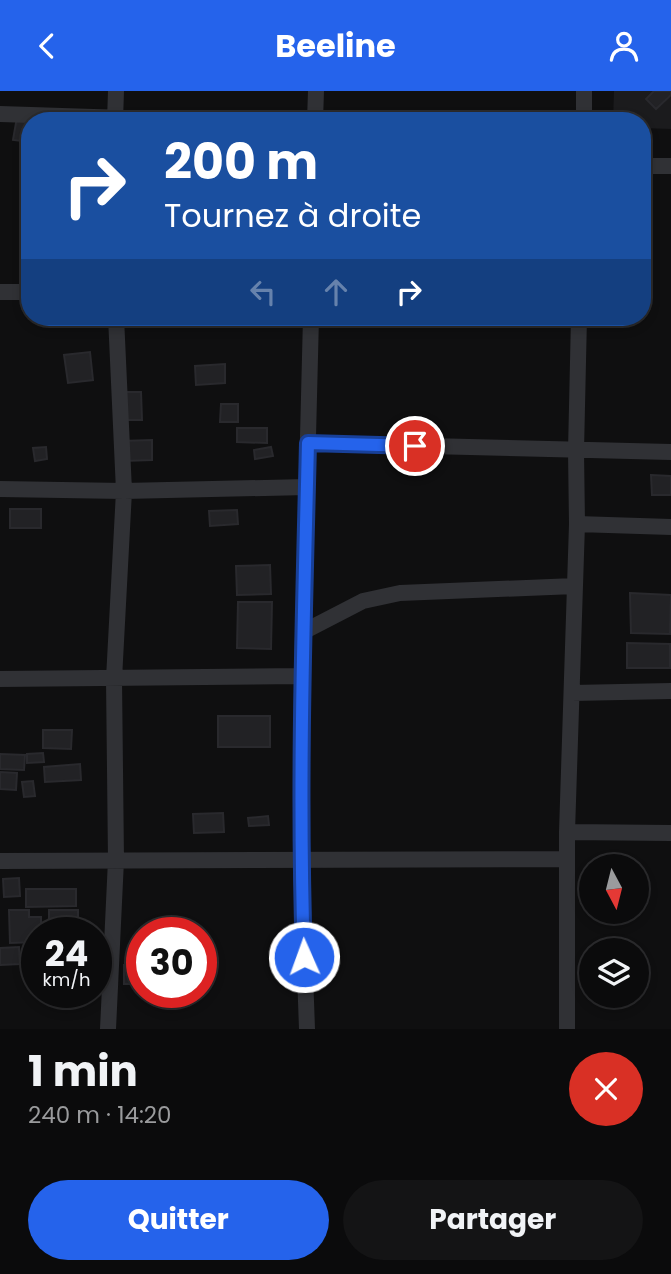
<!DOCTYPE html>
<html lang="fr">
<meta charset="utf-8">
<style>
body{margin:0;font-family:Poppins,sans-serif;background:#141415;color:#f1f3f6;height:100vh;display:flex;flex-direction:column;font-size:26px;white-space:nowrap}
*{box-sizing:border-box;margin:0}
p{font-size:23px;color:#9a9b9d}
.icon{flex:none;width:38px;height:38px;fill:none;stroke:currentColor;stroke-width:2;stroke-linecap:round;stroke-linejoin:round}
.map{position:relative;height:938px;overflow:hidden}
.sheet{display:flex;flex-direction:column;background:#0b0b0c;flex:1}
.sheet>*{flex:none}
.top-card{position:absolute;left:21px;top:21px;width:630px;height:214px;border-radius:28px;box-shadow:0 4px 10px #0003,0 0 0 2px #2b2b2d;background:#1a4fa0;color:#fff;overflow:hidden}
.needle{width:46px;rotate:173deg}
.tools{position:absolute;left:579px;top:763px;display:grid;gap:14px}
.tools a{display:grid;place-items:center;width:70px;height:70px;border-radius:50%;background:#0b0b0c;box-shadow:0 4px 10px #0003,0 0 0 2px #2b2b2d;font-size:35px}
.speed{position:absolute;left:21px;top:826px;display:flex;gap:14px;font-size:35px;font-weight:700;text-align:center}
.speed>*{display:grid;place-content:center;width:91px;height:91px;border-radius:50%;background:#0b0b0c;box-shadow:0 4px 10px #0003,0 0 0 2px #2b2b2d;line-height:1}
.speed small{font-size:18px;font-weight:400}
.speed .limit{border:10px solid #d22;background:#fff;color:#111}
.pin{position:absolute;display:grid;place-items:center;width:60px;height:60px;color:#fff;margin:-30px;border:4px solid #fff;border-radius:50%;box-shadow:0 2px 7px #0007}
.me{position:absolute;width:77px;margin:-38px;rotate:358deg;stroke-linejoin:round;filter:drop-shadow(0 0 5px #0008)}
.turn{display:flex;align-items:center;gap:24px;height:147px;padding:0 28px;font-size:32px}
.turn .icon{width:91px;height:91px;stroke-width:2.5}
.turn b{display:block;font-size:49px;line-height:60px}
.lanes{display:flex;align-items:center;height:66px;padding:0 28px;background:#0003;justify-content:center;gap:35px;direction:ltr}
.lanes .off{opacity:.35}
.round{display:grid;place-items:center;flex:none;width:74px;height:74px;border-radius:37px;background:#141415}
.headline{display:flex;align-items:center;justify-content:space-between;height:119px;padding:0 28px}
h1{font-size:42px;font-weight:700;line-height:52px}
.action{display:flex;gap:14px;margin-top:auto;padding:14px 28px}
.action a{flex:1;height:80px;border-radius:42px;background:#2563eb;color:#fff;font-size:28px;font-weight:700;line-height:80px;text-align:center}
.action a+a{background:#141415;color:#f1f3f6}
header{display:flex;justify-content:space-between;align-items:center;height:91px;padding:0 28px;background:#2563eb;color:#fff;font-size:32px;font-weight:700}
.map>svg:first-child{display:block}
</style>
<header><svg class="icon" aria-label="back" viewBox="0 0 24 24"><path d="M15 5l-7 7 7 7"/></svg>Beeline<svg class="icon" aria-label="person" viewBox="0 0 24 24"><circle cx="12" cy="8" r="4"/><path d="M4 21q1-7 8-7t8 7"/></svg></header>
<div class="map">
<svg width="671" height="938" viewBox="0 0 671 938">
<rect width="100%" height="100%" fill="#0f0f10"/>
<path fill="#1b1b1d" d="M614 0H671V38L642 37V30H613Z"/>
<path fill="#222225" stroke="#29292d" stroke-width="2" d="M654 0H671V4L656 18 646 8Z
M17 26 30 30V51L13 49Z
M90 261 93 289 68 292 64 264Z
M225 273V292L196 294 195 275Z
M121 301H141L142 329H122Z
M221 313H238V331H220Z
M237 337H267V352L237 351Z
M152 349V369L123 370 122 350Z
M46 356 47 368 35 370 33 357Z
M271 356 273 365 255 368 254 359Z
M651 384 671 385V404H652Z
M10 418H41V437H10Z
M237 419 238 433 210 435 209 420Z
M270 474 271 503 237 504 236 475Z
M630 502 671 504 670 543 631 542Z
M238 511H272L271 558 237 557Z
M627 552 670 553V577H627Z
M218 625H270V656H218Z
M43 639H72L71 658 43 657Z
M43 662 44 671 27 672V663Z
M0 663 25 664 24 679 0 678Z
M80 673 81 689 45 691 44 676Z
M0 681 17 682 16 699 0 698Z
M33 690 35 705 24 706 22 691Z
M223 722 224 741 194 742 193 723Z
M268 725 269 734 249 735 248 727Z
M19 787 20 805 4 806 3 788Z
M26 798H76V815L26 816Z
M9 819H29V826H41V842H37V851L10 852Z
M49 819H78V839L49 840Z
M19 856 20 873 0 874V857Z
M124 874H142V893H124Z"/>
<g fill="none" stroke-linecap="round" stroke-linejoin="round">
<path stroke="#303135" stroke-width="16" d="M0 23 218 30
M115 30 116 0
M315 30 316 0
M584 30V0
M642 75H671
M0 201H30
M308 352 671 361
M0 398 124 400 307 396
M577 433 671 436
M303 541 363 510 400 502 575 495
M0 588 302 585
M572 602 671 600
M567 741 671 742
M0 770 567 768
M108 938 116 769 114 588 124 400 116 226
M307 938 301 769 302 585 311 226
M567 938V741L577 433 576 360 579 226"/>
</g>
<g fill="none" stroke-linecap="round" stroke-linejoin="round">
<defs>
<path id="route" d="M304 866C298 694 304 523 308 352L415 355"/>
</defs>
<use href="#route" stroke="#184099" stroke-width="18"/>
<use href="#route" stroke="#2563eb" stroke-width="12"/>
</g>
</svg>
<div class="tools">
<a><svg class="needle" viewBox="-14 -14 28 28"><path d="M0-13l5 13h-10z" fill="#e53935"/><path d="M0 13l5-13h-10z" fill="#9a9b9d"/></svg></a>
<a><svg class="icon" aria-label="layers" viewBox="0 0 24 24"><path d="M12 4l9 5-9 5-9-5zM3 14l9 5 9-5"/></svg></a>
</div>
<div class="speed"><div>24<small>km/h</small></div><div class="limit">30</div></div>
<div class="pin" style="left:415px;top:355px;background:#d93025"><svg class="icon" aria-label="arrive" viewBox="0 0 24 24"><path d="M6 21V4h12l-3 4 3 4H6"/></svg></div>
<svg class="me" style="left:304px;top:866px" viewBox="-20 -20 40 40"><circle r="17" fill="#2563eb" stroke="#fff" stroke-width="3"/><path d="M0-11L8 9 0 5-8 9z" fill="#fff"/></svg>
<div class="top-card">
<div class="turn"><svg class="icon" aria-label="right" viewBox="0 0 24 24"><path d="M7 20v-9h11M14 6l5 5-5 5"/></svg><div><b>200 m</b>Tournez à droite</div></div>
<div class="lanes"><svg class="icon off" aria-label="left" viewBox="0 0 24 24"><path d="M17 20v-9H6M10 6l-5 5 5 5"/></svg><svg class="icon off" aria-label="ahead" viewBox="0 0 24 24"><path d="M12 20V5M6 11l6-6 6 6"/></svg><svg class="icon" aria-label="right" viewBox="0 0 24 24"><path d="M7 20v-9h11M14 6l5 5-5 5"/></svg></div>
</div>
</div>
<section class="sheet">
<div class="headline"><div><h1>1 min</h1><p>240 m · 14:20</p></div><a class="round" style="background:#d93025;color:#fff"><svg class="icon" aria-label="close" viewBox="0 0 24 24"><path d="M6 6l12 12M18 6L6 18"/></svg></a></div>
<div class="action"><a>Quitter</a><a>Partager</a></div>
</section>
